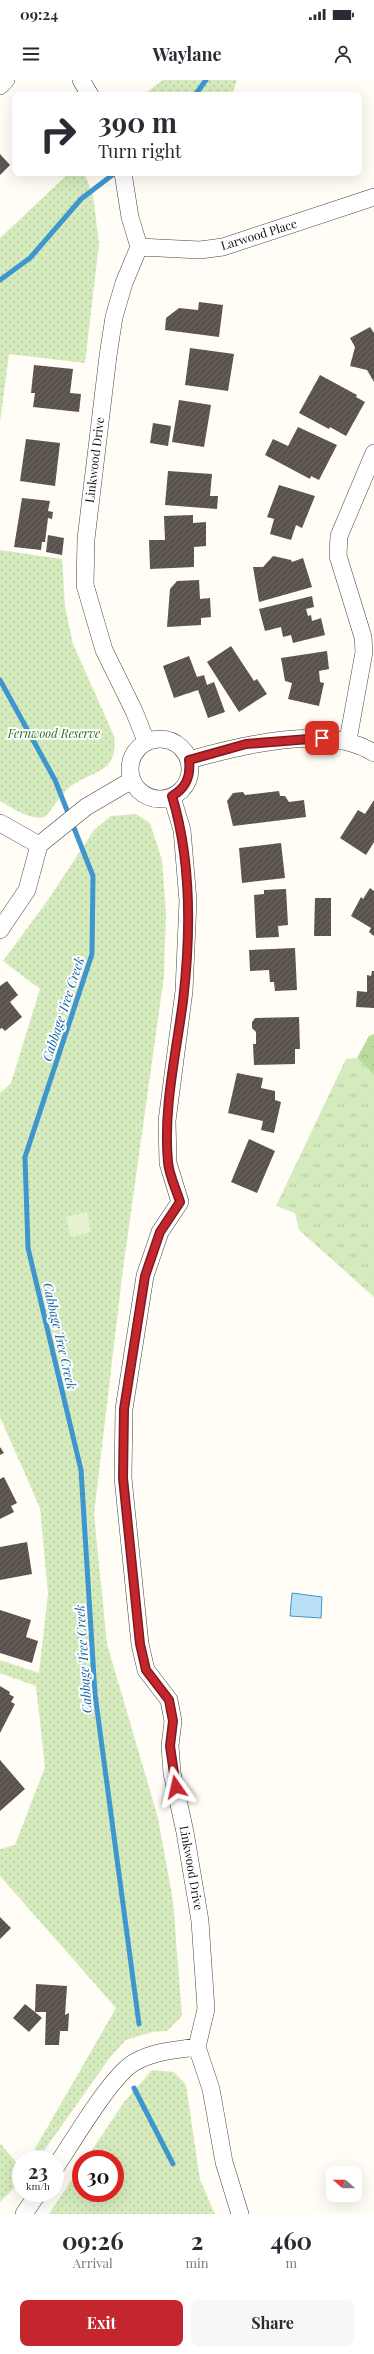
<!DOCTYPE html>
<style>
body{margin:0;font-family:"Playfair Display",serif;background:#f7f7f7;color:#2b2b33;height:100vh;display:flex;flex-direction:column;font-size:15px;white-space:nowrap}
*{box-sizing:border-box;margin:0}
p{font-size:13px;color:#7c7c81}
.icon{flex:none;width:22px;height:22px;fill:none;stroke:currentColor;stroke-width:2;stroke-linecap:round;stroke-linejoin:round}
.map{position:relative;height:2134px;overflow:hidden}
.sheet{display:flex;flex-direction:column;background:#fff;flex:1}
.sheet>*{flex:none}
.hud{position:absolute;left:12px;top:12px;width:350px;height:84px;border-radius:8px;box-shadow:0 4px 16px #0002;background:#fff;color:#2b2b33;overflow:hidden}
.needle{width:26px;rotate:290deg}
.buttons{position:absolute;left:326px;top:2086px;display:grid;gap:8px}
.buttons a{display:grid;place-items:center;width:36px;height:36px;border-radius:8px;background:#fff;box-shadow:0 4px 16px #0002;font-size:20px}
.speed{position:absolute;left:12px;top:2070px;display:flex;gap:8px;font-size:20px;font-weight:700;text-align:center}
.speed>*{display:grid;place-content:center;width:52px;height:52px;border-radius:50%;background:#fff;box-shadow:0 4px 16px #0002;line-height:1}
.speed small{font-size:10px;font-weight:400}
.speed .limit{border:6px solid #d22;background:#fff;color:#111}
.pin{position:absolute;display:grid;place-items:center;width:34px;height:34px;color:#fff;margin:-17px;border-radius:8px;box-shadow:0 2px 6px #0006}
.me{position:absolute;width:44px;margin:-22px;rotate:349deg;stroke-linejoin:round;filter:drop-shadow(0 0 3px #0008)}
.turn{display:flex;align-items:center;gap:14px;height:84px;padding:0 20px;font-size:18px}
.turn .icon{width:52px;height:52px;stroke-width:2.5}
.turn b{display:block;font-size:28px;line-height:34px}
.eta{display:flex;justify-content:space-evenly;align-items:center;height:68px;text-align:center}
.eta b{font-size:24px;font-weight:700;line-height:28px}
.cta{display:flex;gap:8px;margin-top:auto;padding:8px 20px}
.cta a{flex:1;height:46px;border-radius:8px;background:#c4262e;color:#fff;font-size:16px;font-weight:700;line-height:46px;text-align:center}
.cta a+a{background:#f7f7f7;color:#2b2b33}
.status{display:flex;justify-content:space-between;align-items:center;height:28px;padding:0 20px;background:#fff;direction:ltr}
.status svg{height:11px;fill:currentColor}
header{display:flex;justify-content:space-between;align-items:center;height:52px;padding:0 20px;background:#fff;font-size:18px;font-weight:700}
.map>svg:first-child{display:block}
</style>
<div class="status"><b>09:24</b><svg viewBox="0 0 49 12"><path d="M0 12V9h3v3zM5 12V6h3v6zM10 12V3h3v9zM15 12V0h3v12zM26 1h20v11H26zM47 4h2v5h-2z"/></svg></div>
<header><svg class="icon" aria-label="menu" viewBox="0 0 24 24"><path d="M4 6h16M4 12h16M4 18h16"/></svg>Waylane<svg class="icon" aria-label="person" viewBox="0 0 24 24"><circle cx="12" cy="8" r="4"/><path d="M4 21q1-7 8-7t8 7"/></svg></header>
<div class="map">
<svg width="374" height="2134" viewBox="0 0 374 2134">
<defs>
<pattern id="grass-tufts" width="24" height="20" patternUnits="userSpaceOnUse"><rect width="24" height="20" fill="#d5ebbd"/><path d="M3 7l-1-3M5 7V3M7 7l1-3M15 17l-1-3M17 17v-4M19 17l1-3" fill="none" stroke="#b6c8a1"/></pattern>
<pattern id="forest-crowns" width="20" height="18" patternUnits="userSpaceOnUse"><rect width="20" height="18" fill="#b9dc9c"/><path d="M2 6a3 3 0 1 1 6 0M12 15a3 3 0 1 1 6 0" fill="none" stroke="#9ebc85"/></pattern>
<pattern id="park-dots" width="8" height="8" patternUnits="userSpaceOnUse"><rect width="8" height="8" fill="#d5ebbd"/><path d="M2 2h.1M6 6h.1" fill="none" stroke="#b6c8a1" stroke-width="1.8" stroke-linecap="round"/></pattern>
<pattern id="building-hatch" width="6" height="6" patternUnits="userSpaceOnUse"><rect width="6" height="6" fill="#5a524d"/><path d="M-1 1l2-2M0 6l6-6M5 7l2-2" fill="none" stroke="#6d6662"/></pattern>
</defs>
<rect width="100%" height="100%" fill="#fffdf5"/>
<path fill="url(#grass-tufts)" d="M357 978 374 995V1217L299 1150 295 1133 276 1126 346 979Z"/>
<path fill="url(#forest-crowns)" d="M374 954V995L357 978 369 956Z"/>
<path fill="url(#park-dots)" d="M163 0H237L232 15H143Z
M69 93H84L93 115 99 164 85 283 9 274 0 343V158Z
M0 470 62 479 65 526 73 564 114 656C118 694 95 689 71 706 61 714 53 728 45 737 30 741 13 728 0 721Z
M136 734 150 743 162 780 166 833 164 896 123 1189 94 1434 107 1564 158 1738 173 1821 182 1936 167 1951 152 1952 126 1960 111 1976 38 2079H29L116 1928 0 1796V1769L15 1765 45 1687 36 1606 0 1593V1580L39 1593 48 1513 40 1428 0 1337V1013L11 1003 40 909 3 881 48 820 94 750 111 736Z
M152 1990 174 1992 186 2005 200 2100 215 2134H49L81 2086V2113H115V2079H86L124 2022Z
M0 2063 21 2088V2101L0 2122Z"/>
<path fill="#e6f2cf" d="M87 1132 91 1152 71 1157 66 1137Z"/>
<path fill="#b9e0f7" stroke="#3f96cf" d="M292 1513 322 1517 321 1538 290 1536Z"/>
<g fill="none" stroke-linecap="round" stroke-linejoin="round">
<path stroke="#3f96cf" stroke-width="5" d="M195 15 206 0
M0 200 30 178 81 119 115 93
M0 600 55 700 93 796 92 874 25 1077 28 1168 81 1390 95 1614 139 1944
M134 2008 173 2084"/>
</g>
<path fill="url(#building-hatch)" d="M0 74 10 85 0 95Z
M199 222 223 225 219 257 165 250 166 238 179 228 198 230Z
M370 247 374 253V302L367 290 350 286 355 267 350 258Z
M190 268 234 274 228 311 185 305Z
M34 285 73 289 70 313 81 314 79 332 33 327 35 313H31Z
M320 295 357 315 356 317 365 322 346 356 330 347 329 349 299 333Z
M179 320 211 325 204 367 172 362Z
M153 343 171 346 168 366 150 363Z
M298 347 337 365 319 400 311 396 310 399 265 375 273 359 288 366Z
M26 359 60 363 55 406 20 401Z
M168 391 212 394 210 416H218L217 429 165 425Z
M279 405 315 416 302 448 296 445 291 460 270 454 274 439 267 437Z
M22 418 50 421 48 431 53 432 52 439 48 438 45 462H42L41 470 14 467Z
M193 435V443L206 442V466L194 467V487L150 489 149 460H165L164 436Z
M48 455 64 458 62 475 46 472Z
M273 476 291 480 292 482 303 478 312 507 259 522 253 487H263Z
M199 500 200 519 210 518 211 537 201 538V545L167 547 170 509 177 501Z
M312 516 314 527 306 529 308 536 311 535 312 541 321 538 325 555 293 563 291 555 283 557 281 547 265 551 259 529Z
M231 566 254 601 257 599 267 614 239 632 207 582Z
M327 571 329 589 319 591 320 602 324 603 319 626 288 619 292 603 285 601 281 578Z
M189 576 197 597 204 595 207 605 214 602 225 632 208 638 198 610 174 618 163 586Z
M279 711 280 716H285L289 722 304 720 306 737 233 746 227 721 233 713 243 712 245 715Z
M374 720V762L366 775 340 758 358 730 365 734Z
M281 763 285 798 242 803 239 768Z
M370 808 374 811V856L369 852 371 848 351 836 361 817 363 819Z
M286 809 288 845 278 846 279 857 256 858 254 815 264 814V810Z
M315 818H331V856H314Z
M295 868 297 910 275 911 274 902H270L269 890 250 891 249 870Z
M372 891H374V928L356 927 357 911 367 912V895L371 896Z
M7 901 18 915 10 922 22 937 5 951 2 948 0 949V906Z
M299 937 300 969H295V984L254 985 253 964H256V952L252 948V942L255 938Z
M237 993 263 998 261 1008 275 1011V1020L281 1022 274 1053 261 1050 263 1041 228 1033Z
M249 1059 275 1071 257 1113 231 1102Z
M0 1367 4 1373 0 1375Z
M4 1397 17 1423 11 1426 14 1432 0 1439V1399Z
M27 1462 32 1494 0 1500V1467Z
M0 1530 31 1540 26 1557 38 1561 32 1583 0 1573Z
M0 1606 10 1612 9 1614 14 1617 11 1622 15 1624 0 1653Z
M0 1680 25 1709 0 1731Z
M0 1837 11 1848 0 1859Z
M36 1904 67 1906 65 1935 69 1933 68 1951H60L59 1965H45L46 1932H35L42 1938 29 1952 13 1938 25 1924 35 1932Z"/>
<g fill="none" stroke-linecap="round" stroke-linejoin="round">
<defs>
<path id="minor" d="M81 0 90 15
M0 6 6 0
M123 93 130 137 139 167 124 203 114 237 108 276 86 459 85 505 104 570 134 631 146 661
M139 167 200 170 223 167 374 117
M130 689a30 30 0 1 1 60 0a30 30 0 1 1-60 0Z
M348 660 364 572 363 557 338 476 339 456 374 373
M189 680C239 666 327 643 374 673
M172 717 182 750 188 821 184 911 167 1041 168 1083 180 1122 160 1152 145 1196 124 1329 123 1398 140 1564 146 1590 169 1620 173 1641 170 1666 172 1693 185 1752 200 1841 206 1929 197 1967 211 2009 224 2082 240 2134
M0 743 39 765
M0 850 27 810 39 765 86 727 132 700
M55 2088C72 2063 112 1994 135 1982 155 1971 176 1970 197 1967
M24 2134 38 2113"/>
</defs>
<use href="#minor" stroke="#444" stroke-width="18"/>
<use href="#minor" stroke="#fff" stroke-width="17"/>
</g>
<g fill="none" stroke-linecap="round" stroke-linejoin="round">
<defs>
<path id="route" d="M176 1707 170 1666 173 1641 169 1620 146 1590 140 1564 123 1398 124 1329 145 1196 160 1152 180 1122C176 1109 169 1095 168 1082 163 1029 176 974 183 921 191 853 192 782 172 716 186 708 191 697 189 680L246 664 322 658"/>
</defs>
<use href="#route" stroke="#7f191e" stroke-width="10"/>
<use href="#route" stroke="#c4262e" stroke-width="7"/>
</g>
<g text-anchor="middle" stroke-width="4" stroke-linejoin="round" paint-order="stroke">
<g font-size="12" fill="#111" stroke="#fff">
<text transform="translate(259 155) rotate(-17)" y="4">Larwood Place</text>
<text transform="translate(95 380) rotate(-83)" y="4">Linkwood Drive</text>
<text transform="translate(191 1788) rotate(80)" y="4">Linkwood Drive</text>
</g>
<g font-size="12" font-style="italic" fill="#2f6b1f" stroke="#fff">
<text x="54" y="658">Fernwood Reserve</text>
</g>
<g font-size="13" font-style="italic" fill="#1768a6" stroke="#fff">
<text transform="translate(63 929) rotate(-72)" y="5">Cabbage Tree Creek</text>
<text transform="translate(60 1256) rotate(77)" y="5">Cabbage Tree Creek</text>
<text transform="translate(83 1579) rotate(-94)" y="5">Cabbage Tree Creek</text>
</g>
</g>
</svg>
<div class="buttons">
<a><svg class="needle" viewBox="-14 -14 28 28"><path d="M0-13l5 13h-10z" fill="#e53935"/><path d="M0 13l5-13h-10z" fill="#7c7c81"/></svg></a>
</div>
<div class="speed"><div>23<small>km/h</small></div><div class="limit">30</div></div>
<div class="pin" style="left:322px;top:658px;background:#d93025"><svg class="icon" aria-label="arrive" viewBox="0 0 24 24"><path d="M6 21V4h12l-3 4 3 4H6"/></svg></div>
<svg class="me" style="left:176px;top:1707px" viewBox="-20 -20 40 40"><path d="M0-17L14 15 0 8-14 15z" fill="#c4262e" stroke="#fff" stroke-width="4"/></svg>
<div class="hud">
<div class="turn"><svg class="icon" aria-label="right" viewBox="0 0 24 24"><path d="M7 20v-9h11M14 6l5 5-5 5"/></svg><div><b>390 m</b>Turn right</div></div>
</div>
</div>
<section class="sheet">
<div class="eta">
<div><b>09:26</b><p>Arrival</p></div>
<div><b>2</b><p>min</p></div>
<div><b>460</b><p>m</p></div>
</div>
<div class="cta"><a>Exit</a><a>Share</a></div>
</section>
